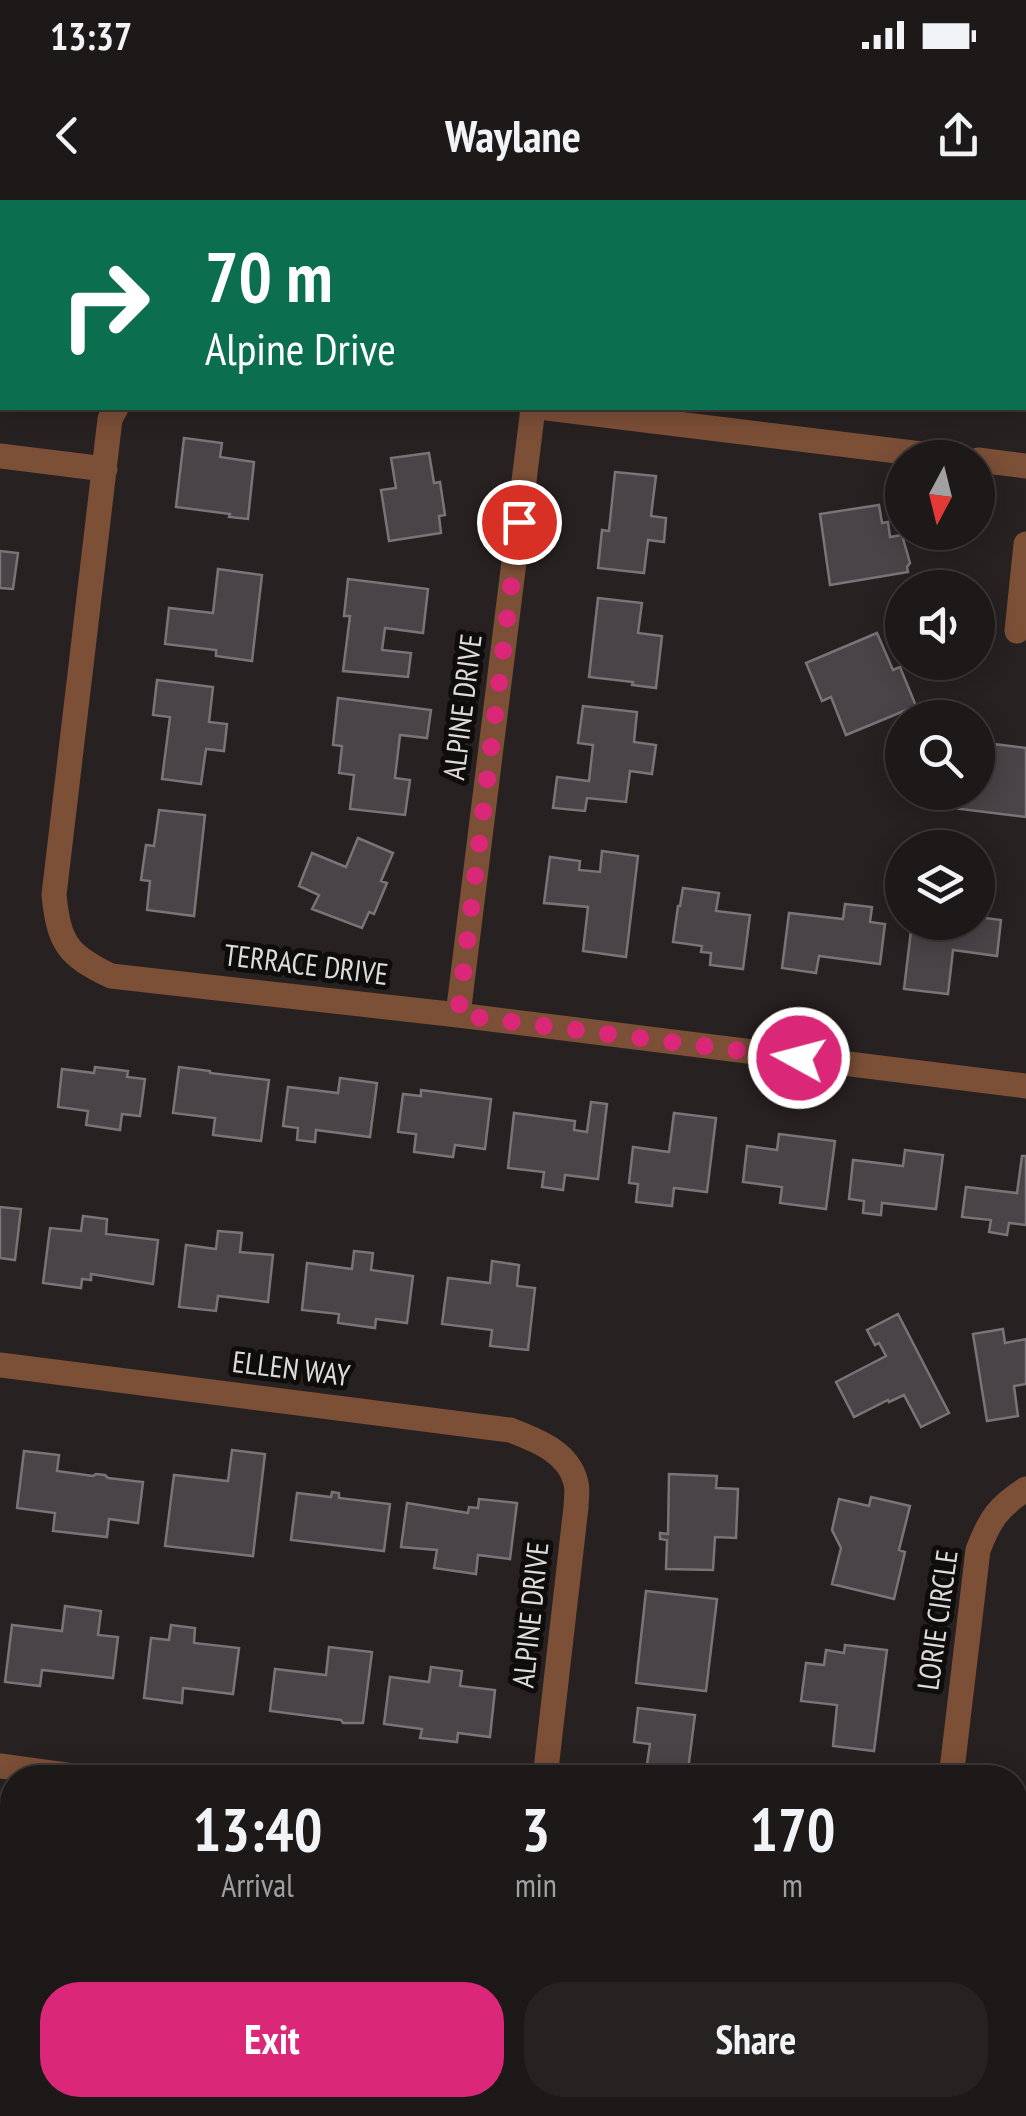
<!DOCTYPE html>
<style>
body{margin:0;font-family:"PT Sans Narrow",sans-serif;background:#262222;color:#f1f3f6;height:100vh;display:flex;flex-direction:column;font-size:38px;white-space:nowrap}
*{box-sizing:border-box;margin:0}
p{font-size:32px;color:#a1a0a2}
.icon{flex:none;width:55px;height:55px;fill:none;stroke:currentColor;stroke-width:2;stroke-linecap:round;stroke-linejoin:round}
.map{position:relative;flex:1;overflow:hidden}
.details{position:absolute;left:0px;top:1565px;width:1028px;height:352px;display:flex;flex-direction:column;background:#1e1919;border-radius:40px 40px 0 0;box-shadow:0 5px 25px #0003,0 0 0 2px #3c3838}
.details>*{flex:none}
.top-card{position:absolute;left:0px;top:0px;width:1028px;height:210px;box-shadow:0 5px 25px #0003,0 0 0 2px #3c3838;background:#0b6e4f;color:#fff;overflow:hidden}
.needle{width:65px;rotate:187deg}
.fabs{position:absolute;left:885px;top:240px;display:grid;gap:20px}
.fabs a{display:grid;place-items:center;width:110px;height:110px;border-radius:50%;background:#1e1919;box-shadow:0 5px 25px #0003,0 0 0 2px #3c3838;font-size:50px}
.pin{position:absolute;display:grid;place-items:center;width:85px;height:85px;color:#fff;margin:-42px;border:5px solid #fff;border-radius:50%;box-shadow:0 2px 10px #0007}
.me{position:absolute;width:110px;margin:-55px;rotate:277deg;stroke-linejoin:round;filter:drop-shadow(0 0 8px #0008)}
.turn{display:flex;align-items:center;gap:35px;height:210px;padding:0 40px;font-size:45px}
.turn .icon{width:130px;height:130px;stroke-width:2.5}
.turn b{display:block;font-size:70px;line-height:85px}
.eta{display:flex;justify-content:space-evenly;align-items:center;height:170px;text-align:center}
.eta b{font-size:60px;font-weight:700;line-height:70px}
.action{display:flex;gap:20px;margin-top:auto;padding:20px 40px}
.action a{flex:1;height:115px;border-radius:40px;background:#db2777;color:#fff;font-size:40px;font-weight:700;line-height:115px;text-align:center}
.action a+a{background:#262222;color:#f1f3f6}
.status{display:flex;justify-content:space-between;align-items:center;height:70px;padding:0 50px;background:#1e1919;direction:ltr}
.status svg{height:28px;fill:currentColor}
header{display:flex;justify-content:space-between;align-items:center;height:130px;padding:0 40px;background:#1e1919;font-size:45px;font-weight:700}
.map>svg:first-child{display:block}
</style>
<div class="status"><b>13:37</b><svg viewBox="0 0 49 12"><path d="M0 12V9h3v3zM5 12V6h3v6zM10 12V3h3v9zM15 12V0h3v12zM26 1h20v11H26zM47 4h2v5h-2z"/></svg></div>
<header><svg class="icon" aria-label="back" viewBox="0 0 24 24"><path d="M15 5l-7 7 7 7"/></svg>Waylane<svg class="icon" aria-label="share" viewBox="0 0 24 24"><path d="M12 15V3M7 8l5-5 5 5M5 13v7h14v-7"/></svg></header>
<div class="map">
<svg width="1026" height="1916" viewBox="0 0 1026 1916">
<rect width="100%" height="100%" fill="#282121"/>
<path fill="#4a4347" stroke="#7a7377" stroke-width="2.5" d="M184 238 222 243 220 257 254 262 248 319 229 317 230 314 176 307Z
M429 253 434 283 440 282 445 315 439 316 441 333 389 341 381 290 396 288 391 258Z
M615 272 656 276 651 316 666 318 664 342 648 340 644 373 598 368 602 330 609 331Z
M879 305 882 323 888 322 890 337 902 335 910 363 907 367 908 372 830 385 820 314Z
M0 351 18 353 13 389 0 388Z
M218 369 262 375 252 461 216 456V450L165 444 169 408 213 413Z
M348 379 428 389 423 433 385 428 382 450 411 453 408 477 343 471 350 416H344Z
M598 398 642 403 638 433 662 436 656 488 632 485 633 482 589 477Z
M877 433 893 470 900 467 916 506 846 535 831 497 822 501 806 463Z
M157 480 213 487 209 522 227 524 224 551 206 549 201 584 162 579 170 517 153 515Z
M338 498 431 510 427 538 400 535 395 578 410 580 405 615 350 609 354 575 339 573 342 546 333 545Z
M583 506 637 512 634 542 656 545 652 574 630 571 626 602 587 598 585 611 553 608 557 577 589 581 593 545 578 543Z
M978 542 1026 548V617L952 608 954 592H978Z
M159 610 205 615 194 716 147 710 150 681 141 680 146 645 154 646Z
M358 638 393 653 381 681 387 683 374 714 369 712 362 728 312 709 319 695 299 686 312 653 346 667Z
M602 651 638 656 626 757 583 751 588 707 544 703 550 657 580 661 579 670 600 672Z
M683 688 719 693 716 711 750 715 743 769 710 765 711 753 701 752 702 746 673 742 678 706H680Z
M845 704 872 707 870 722 885 724 880 764 819 756 816 773 782 768 789 713 843 719Z
M978 717 1001 720 997 756 953 750 948 794 904 789 912 722H978Z
M95 867 128 871 127 877 145 879 140 916 122 914 120 930 86 925 88 911 58 907 62 869 94 873Z
M179 867 210 871V873L269 880 261 941 213 935 215 918 173 913Z
M340 878 377 883 370 937 316 930 315 942 297 940 298 928 283 926 288 887 338 893Z
M421 890 491 899 485 949 455 945 453 957 414 952 416 934 398 932 403 894 421 896Z
M591 902 607 904 598 979 565 975 563 990 542 987 544 972 508 968 514 913 575 921 574 930 587 932Z
M674 913 716 918 707 992 674 988 672 1006 636 1002 638 984 629 983 633 947 669 952Z
M779 934 835 941 826 1009 780 1003 782 987 743 982 747 946 777 950Z
M905 950 943 955 936 1009 882 1003 881 1015 863 1013 864 1001 849 999 853 960 903 966Z
M1022 956H1026V1025L1009 1023 1007 1035 989 1032 991 1020 962 1017 966 987 1017 993Z
M0 1007 21 1009 15 1060 0 1058Z
M83 1016 107 1019 106 1034 158 1040 153 1084 91 1074V1080L82 1079 81 1088 43 1083 50 1028 81 1031Z
M218 1031 242 1033 240 1052 273 1055 268 1102 218 1096 216 1111 179 1107 186 1045 216 1049Z
M354 1051 373 1053 371 1070 413 1076 407 1123 376 1119 375 1128 338 1123 339 1114 302 1110 307 1063 352 1069Z
M492 1061 519 1065 517 1086 535 1088 528 1150 490 1146 492 1130 442 1124 448 1078 490 1083Z
M898 1114 949 1213 921 1227 904 1195 889 1202 888 1200 854 1217 836 1182 886 1156 879 1143 875 1145 867 1130Z
M1003 1129 1005 1143 1026 1139V1184L1014 1186 1018 1216 987 1221 973 1134Z
M232 1250 265 1254 253 1356 165 1346 174 1275 228 1281Z
M24 1251 59 1255 57 1271 93 1276 96 1274 105 1275 108 1278 143 1282 138 1323 109 1319 107 1337 53 1331 55 1313 17 1308Z
M669 1274 717 1276 716 1288 738 1289 736 1338 715 1337 713 1370 666 1369 667 1340 660 1339V1333L668 1334Z
M332 1292 339 1293V1298L390 1304 384 1351 291 1340 297 1293 331 1297Z
M871 1297 910 1306 899 1350 905 1352 894 1399 832 1384 841 1348 832 1330 839 1299 869 1306Z
M479 1299 517 1303 510 1359 478 1355 476 1374 434 1368 437 1350 401 1347 407 1303 468 1313 469 1307 478 1308Z
M646 1391 717 1399 706 1491 636 1483Z
M65 1406 101 1411 98 1435 118 1437 113 1478 42 1470 40 1486 5 1482 12 1425 62 1431Z
M171 1425 195 1428 194 1443 239 1448 233 1494 183 1488 182 1503 144 1498 151 1438 169 1440Z
M845 1445 887 1450 874 1551 833 1546 837 1505 801 1501 806 1463 824 1465 826 1450 844 1453Z
M329 1447 372 1452 363 1523H343L341 1520 270 1511 275 1469 326 1475Z
M431 1467 462 1471 460 1486 495 1490 490 1537 458 1533 457 1542 420 1538 422 1529 384 1524 390 1477 429 1482Z
M638 1508 695 1515 688 1570 712 1573V1578H645L650 1544 634 1542Z
M0 1643 12 1644V1717L4 1716 6 1701 0 1700Z
M1026 1748V1790L1015 1789V1757L1025 1758Z
M0 1820 12 1821V1894L0 1892Z
M1026 1873V1916H993L995 1905H1015V1884L1024 1886Z
M208 1905H315L314 1916H245L207 1911Z
M339 1905H449L448 1916H338Z
M599 1905H643L642 1916H598Z"/>
<g fill="none" stroke-linecap="round" stroke-linejoin="round">
<path stroke="#7c4f37" stroke-width="25" d="M717 2V0
M116 208 110 219 54 695C59 743 67 755 111 776L458 815 1026 886
M547 208 954 258
M0 256 105 269
M978 260 1026 266
M1017 431 1026 344
M458 815 533 208
M0 1165 510 1230C536 1240 569 1252 576 1283 578 1290 576 1300 576 1307L545 1578
M0 1566 88 1578
M951 1578 978 1350C990 1319 998 1307 1026 1289
M503 1916 504 1905
M910 1916 911 1905"/>
</g>
<g fill="none" stroke-linecap="round" stroke-linejoin="round">
<path stroke="#db2777" stroke-width="18" stroke-dasharray="0 32.4" d="M519 322 458 815 799 858"/>
</g>
<g text-anchor="middle" stroke-width="10" stroke-linejoin="round" paint-order="stroke">
<g font-size="30" fill="#dfdadb" stroke="#0f0c0c">
<text transform="translate(463 507) rotate(-83)" y="10">ALPINE DRIVE</text>
<text transform="translate(306 765) rotate(7)" y="10">TERRACE DRIVE</text>
<text transform="translate(291 1169) rotate(7)" y="10">ELLEN WAY</text>
<text transform="translate(531 1415) rotate(-84)" y="10">ALPINE DRIVE</text>
<text transform="translate(938 1420) rotate(-82)" y="10">LORIE CIRCLE</text>
</g>
</g>
</svg>
<div class="fabs">
<a><svg class="needle" viewBox="-14 -14 28 28"><path d="M0-13l5 13h-10z" fill="#e53935"/><path d="M0 13l5-13h-10z" fill="#a1a0a2"/></svg></a>
<a><svg class="icon" aria-label="sound" viewBox="0 0 24 24"><path d="M4 9h4l5-4v14l-5-4H4zM17 9q2 3 0 6"/></svg></a>
<a><svg class="icon" aria-label="search" viewBox="0 0 24 24"><circle cx="10" cy="10" r="6"/><path d="M15 15l6 6"/></svg></a>
<a><svg class="icon" aria-label="layers" viewBox="0 0 24 24"><path d="M12 4l9 5-9 5-9-5zM3 14l9 5 9-5"/></svg></a>
</div>
<div class="pin" style="left:519px;top:322px;background:#d93025"><svg class="icon" aria-label="arrive" viewBox="0 0 24 24"><path d="M6 21V4h12l-3 4 3 4H6"/></svg></div>
<svg class="me" style="left:799px;top:858px" viewBox="-20 -20 40 40"><circle r="17" fill="#db2777" stroke="#fff" stroke-width="3"/><path d="M0-11L8 9 0 5-8 9z" fill="#fff"/></svg>
<div class="top-card">
<div class="turn"><svg class="icon" aria-label="right" viewBox="0 0 24 24"><path d="M7 20v-9h11M14 6l5 5-5 5"/></svg><div><b>70 m</b>Alpine Drive</div></div>
</div>
<section class="details">
<div class="eta">
<div><b>13:40</b><p>Arrival</p></div>
<div><b>3</b><p>min</p></div>
<div><b>170</b><p>m</p></div>
</div>
<div class="action"><a>Exit</a><a>Share</a></div>
</section>
</div>
